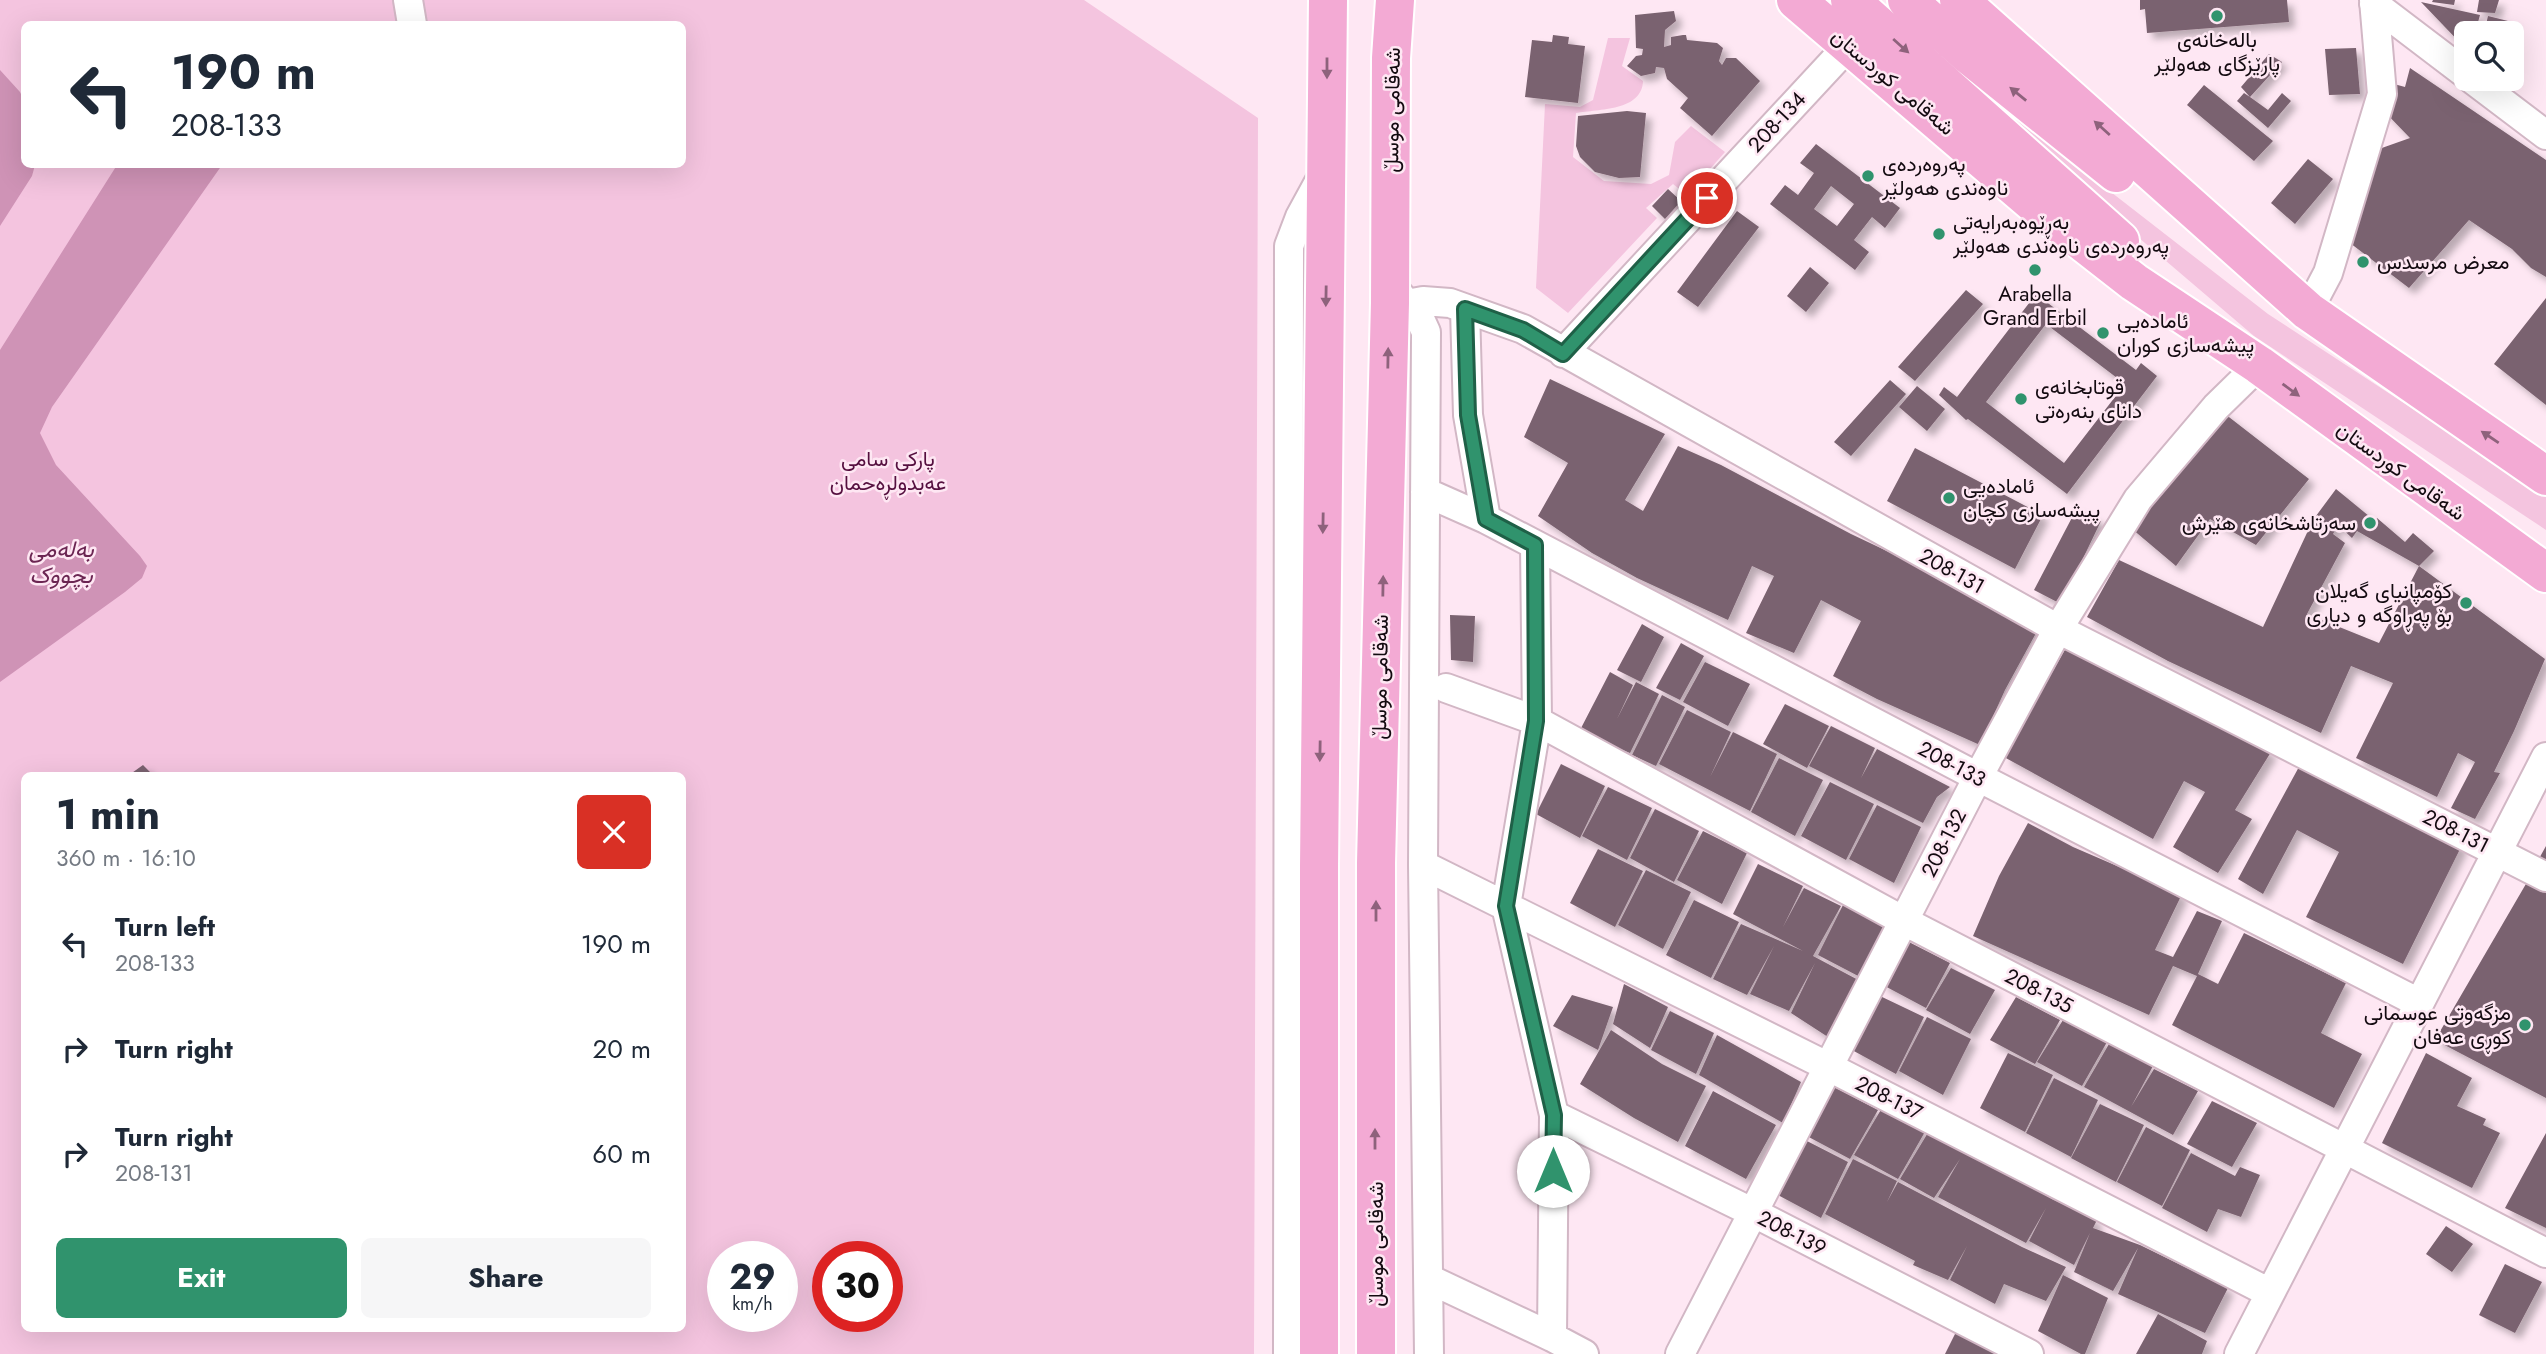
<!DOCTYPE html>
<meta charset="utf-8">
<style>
body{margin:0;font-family:Jost,Vazirmatn,sans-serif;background:#f6f6f7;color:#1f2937;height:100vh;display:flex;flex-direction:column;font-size:26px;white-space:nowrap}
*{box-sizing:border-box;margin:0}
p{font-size:23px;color:#747a83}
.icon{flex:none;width:38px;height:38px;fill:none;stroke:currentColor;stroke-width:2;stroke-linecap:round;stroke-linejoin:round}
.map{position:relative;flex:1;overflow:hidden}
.details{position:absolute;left:21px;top:772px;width:665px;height:560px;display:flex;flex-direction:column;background:#fff;border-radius:10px;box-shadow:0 7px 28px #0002}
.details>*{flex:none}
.guide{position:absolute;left:21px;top:21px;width:665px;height:147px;border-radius:10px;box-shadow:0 7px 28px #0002;background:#fff;color:#1f2937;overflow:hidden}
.fabs{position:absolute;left:2454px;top:21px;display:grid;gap:14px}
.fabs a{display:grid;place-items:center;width:70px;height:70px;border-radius:10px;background:#fff;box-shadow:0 7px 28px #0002;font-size:35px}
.speed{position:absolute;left:707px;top:1241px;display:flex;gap:14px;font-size:35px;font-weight:700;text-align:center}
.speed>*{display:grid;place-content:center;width:91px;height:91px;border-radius:50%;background:#fff;box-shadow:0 7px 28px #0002;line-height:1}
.speed small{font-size:18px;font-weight:400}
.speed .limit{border:10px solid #d22;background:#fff;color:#111}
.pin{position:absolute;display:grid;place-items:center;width:60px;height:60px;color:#fff;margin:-30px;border:4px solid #fff;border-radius:50%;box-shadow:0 2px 7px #0007}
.me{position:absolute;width:77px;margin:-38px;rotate:0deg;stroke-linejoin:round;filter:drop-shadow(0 0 5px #0008)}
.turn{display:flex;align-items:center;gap:24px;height:147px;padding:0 35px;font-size:32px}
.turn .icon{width:91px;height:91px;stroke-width:2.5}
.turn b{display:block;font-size:49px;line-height:60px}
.round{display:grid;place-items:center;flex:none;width:74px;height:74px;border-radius:10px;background:#f6f6f7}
.overview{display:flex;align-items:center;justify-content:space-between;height:119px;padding:0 35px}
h1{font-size:42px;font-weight:700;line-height:52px}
.cta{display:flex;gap:14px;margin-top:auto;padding:14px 35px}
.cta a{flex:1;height:80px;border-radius:10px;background:#30936d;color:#fff;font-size:28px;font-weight:700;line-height:80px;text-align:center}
.cta a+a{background:#f6f6f7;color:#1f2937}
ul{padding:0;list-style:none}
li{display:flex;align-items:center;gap:21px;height:105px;padding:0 35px}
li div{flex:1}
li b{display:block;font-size:26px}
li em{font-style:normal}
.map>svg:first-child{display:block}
</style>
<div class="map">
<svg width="2546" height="1354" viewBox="0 0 2546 1354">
<defs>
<filter id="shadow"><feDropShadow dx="6" dy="6" stdDeviation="3.5" flood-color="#0004"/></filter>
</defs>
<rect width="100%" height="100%" fill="#fee7f3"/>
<path fill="#f4c4df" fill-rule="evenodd" d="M0 0H1084L1258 118 1254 1354H0ZM24 24H682V164H24ZM24 775H682V1328H24ZM723 1256H782V1316H723ZM828 1256H887V1316H828Z
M1608 38H1630L1622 66 1643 81C1642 111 1599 109 1576 113L1573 157 1604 181 1651 184 1669 175 1675 142 1691 126 1725 152 1687 195 1673 184 1646 208 1657 218 1568 313 1536 288 1545 104 1580 107 1593 100Z
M1995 102 2268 314 2546 496V530L2254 336 1989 110Z"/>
<path fill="#cf93b6" d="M0 70 20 92 24 100V164L35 165 32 176 0 226Z
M117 165H222L52 407 40 433 56 465 140 556 147 566 142 578 125 592 0 682V350Z"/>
<path fill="#7a626f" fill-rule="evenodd" filter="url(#shadow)" d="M2140 0H2287L2289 22 2147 33 2145 9 2140 10Z
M2433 0H2455L2454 5 2432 2Z
M2479 0H2499L2495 13 2477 12Z
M2421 2 2480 15 2475 33H2466V49Z
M1674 11 1676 21 1665 30 1664 47 1671 45V37L1683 35H1686L1687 40 1717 43 1723 48 1719 61 1722 65 1726 58H1736L1760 81 1712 136 1680 108 1688 98 1667 79 1664 68 1656 67 1655 73 1641 76 1627 66 1636 56 1642 55 1643 49 1636 48 1635 15Z
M2488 16 2512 22 2510 33H2484Z
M1553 35 1569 37 1568 44 1585 46 1578 103 1525 97 1532 40 1552 42Z
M2356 48 2360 94 2329 95 2325 49Z
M2269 54 2282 62 2250 97 2268 110 2282 93 2291 101 2268 128 2237 101 2244 93 2250 97 2241 87Z
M2410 68 2546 160V277L2531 268 2512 249 2469 220 2409 288 2350 243 2379 149 2410 138 2381 108 2394 84 2405 87Z
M2204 85 2273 141 2254 161 2187 105Z
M1627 111 1646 113 1640 177 1619 178 1595 172 1580 157 1576 146 1578 116Z
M1816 144 1900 208 1885 228 1872 217 1854 240 1869 252 1855 270 1770 204 1785 185 1798 195 1814 173 1800 163ZM1831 186 1854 204 1837 226 1814 209Z
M2308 159 2333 179 2295 224 2271 203Z
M1668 189 1681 201 1665 219 1652 206Z
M1737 211 1759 227 1698 307 1677 292Z
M1810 267 1829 283 1806 312 1787 296Z
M1966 290 1983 304 1915 381 1898 367Z
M2036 294 2136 370 2141 363 2157 376 2067 494 1968 419 1966 420 1939 395 1944 387 1957 397ZM2046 324 2125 384 2064 463 1986 402Z
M2546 298V405L2494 364Z
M1550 379 1665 434 1625 500 1643 511 1678 446 1721 465 1851 534 2041 624 2005 690 1980 745 1877 699 1833 676 1861 621 1821 600 1794 653 1746 633 1774 576 1752 566 1728 620 1637 578 1592 553 1538 516 1568 463 1524 437Z
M1890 380 1906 394 1851 456 1834 442Z
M1917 386 1945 409 1927 431 1899 407Z
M2216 407 2309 479 2256 545 2210 519 2176 566 2125 523Z
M1915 448 2043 515 2015 569 1887 501Z
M2336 489 2375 521 2377 518 2405 542 2413 533 2434 551 2419 566 2357 531 2352 538 2338 525 2333 534 2345 543 2307 614 2379 643 2419 566 2545 659 2514 731 2494 772 2500 773 2475 819 2451 808 2475 762 2458 753 2437 797 2356 758 2393 683 2351 666 2321 733 2168 661 2087 617 2119 560 2263 627 2313 520Z
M2077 508 2101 521 2061 604 2034 590Z
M1450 615 1475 616 1473 662 1451 660Z
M1642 624 1664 637 1641 682 1617 670Z
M1681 643 1704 656 1680 700 1656 688Z
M2067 646 2271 752 2235 810 2252 819 2218 873 2173 847 2205 792 2184 781 2153 839 2004 757Z
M1705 662 1750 684 1728 726 1683 702Z
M1610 672 1633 685 1617 719 1636 682 1659 694 1630 753 1579 732Z
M1662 695 1685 707 1656 766 1632 755Z
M1785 704 1829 726 1807 768 1763 744Z
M1687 710 1731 732 1710 777 1733 732 1777 754 1750 811 1659 764Z
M1831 726 1875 748 1861 778 1877 749 1950 787 1937 797 1923 823 1809 766Z
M1779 758 1823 780 1795 836 1751 812Z
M1561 764 1605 786 1580 838 1536 814Z
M143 765 153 775H129Z
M2300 765 2462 845 2403 964 2306 917 2339 852 2297 830 2263 894 2238 879Z
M1830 782 1874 804 1846 860 1801 836Z
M1608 787 1652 808 1627 860 1582 836Z
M1877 805 1921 827 1894 883 1849 859Z
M1655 809 1699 831 1674 882 1630 858Z
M2028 823 2073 847 2182 894 2155 950 2173 957 2197 911 2222 921 2198 974 2218 984 2244 933 2346 983 2321 1033 2362 1054 2334 1108 2172 1025 2197 976 2173 966 2149 1015 1973 936 1999 876Z
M1703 831 1747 853 1722 904 1677 880Z
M2546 846V869L2536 864Z
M1598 849 1643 871 1615 927 1570 903Z
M1758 864 1803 886 1783 927 1804 888 1841 906 1813 956 1862 982 1828 1037 1791 1013 1815 963 1789 1011 1750 994 1774 946 1747 995 1713 979 1741 924 1803 951 1733 914Z
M1646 870 1691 892 1663 949 1618 925Z
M2530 877 2546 886V1098L2435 1040Z
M1694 900 1739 922 1711 978 1666 955Z
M1843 905 1887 927 1862 978 1818 955Z
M1907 941 1950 963 1926 1008 1881 984Z
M1951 968 1995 990 1970 1034 1926 1010Z
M1624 984 1668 1007 1650 1048 1613 1024Z
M1572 995 1613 1007 1598 1050 1553 1026Z
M1880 996 1924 1017 1896 1074 1852 1050Z
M2016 997 2060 1020 2035 1064 1990 1040Z
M1670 1011 1714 1033 1696 1074 1651 1050Z
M1927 1017 1971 1039 1943 1095 1899 1071Z
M2063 1020 2107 1042 2082 1086 2037 1062Z
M1611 1030 1662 1064 1706 1086 1678 1142 1634 1118 1580 1084Z
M1717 1035 1801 1082 1783 1123 1699 1075Z
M2109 1044 2153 1066 2131 1107 2154 1069 2198 1091 2173 1135 2084 1087Z
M2008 1053 2053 1075 2025 1132 1980 1108Z
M2426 1053 2472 1078 2457 1106 2486 1119 2483 1125 2500 1133 2472 1188 2382 1143Z
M2054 1078 2098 1100 2071 1157 2026 1133Z
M1834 1087 1878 1110 1850 1159 1805 1135Z
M1713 1091 1776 1125 1746 1179 1685 1146Z
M2212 1101 2257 1123 2232 1167 2187 1144Z
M2100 1104 2144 1125 2116 1182 2071 1158Z
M1882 1108 1926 1130 1898 1179 1854 1155Z
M2146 1127 2190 1150 2162 1206 2117 1182Z
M1929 1131 1967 1149 2052 1199 2097 1220 2093 1228 2140 1245 2228 1288 2205 1333 2118 1294 2138 1248 2113 1291 2074 1272 2090 1233 2074 1265 2029 1241 2046 1208 2026 1243 1938 1197 1960 1159 1934 1198 1900 1179Z
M2546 1133V1228L2505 1208Z
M1805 1140 1848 1162 1821 1218 1776 1194Z
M2191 1153 2235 1176 2240 1167 2260 1175 2241 1217 2218 1209 2207 1232 2162 1208Z
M1853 1159 1897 1181 1887 1202 1898 1182 2022 1247 2066 1267 2046 1301 2004 1284 1995 1304 1950 1280 1967 1246 1948 1280 1913 1265 1915 1261 1825 1214Z
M2446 1226 2473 1244 2452 1272 2426 1254Z
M2505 1264 2542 1282 2515 1333 2479 1315Z
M2063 1275 2108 1298 2085 1354H2081L2038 1331Z
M2158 1314 2207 1341 2202 1354H2136Z
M1956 1332 1999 1349 1996 1354H1945Z"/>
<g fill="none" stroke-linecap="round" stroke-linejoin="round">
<defs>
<path id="minor" d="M408 0 412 24
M2374 4 2466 74
M2472 79 2546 135
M1397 292 1421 321 1426 332 1423 865 1429 1354
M1407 304 1423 301 1450 303 1523 329 2058 629 2546 877
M1465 309 1468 415 1486 519
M2308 311 2328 273 2382 94 2374 0
M1563 353 1849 45
M1425 492 1486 519 1978 777 2419 1003
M1535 545 1537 721 1506 906 1554 1115 1552 1337 1584 1354
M1446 688 1537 721 1904 921 2546 1253
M1423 865 1829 1067 2270 1293
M1554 1115 1754 1213 2029 1354
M1429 1279 1552 1337
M1288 1354 1289 246 1300 217 1324 173
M1680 1354 1978 777 2058 629 2138 499 2216 407 2259 365
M2239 1354 2546 757"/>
<path id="highway" d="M1796 0 2043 211 2134 282 2259 365 2546 573
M1850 0 2120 241
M1907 0 1970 56 2116 173
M1959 0 2308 311 2546 476
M1319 1354V867L1328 0
M1376 1354V863L1390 303 1391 58 1395 0"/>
</defs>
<use href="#minor" stroke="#d2b7c5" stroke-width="32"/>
<use href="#highway" stroke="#fff" stroke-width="42"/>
<use href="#minor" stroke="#fff" stroke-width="28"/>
<use href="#highway" stroke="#f3aad4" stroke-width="38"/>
</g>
<defs><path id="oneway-solid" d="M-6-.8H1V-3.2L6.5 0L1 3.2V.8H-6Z" transform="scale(1.75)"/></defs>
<g fill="#8e627c">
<use href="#oneway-solid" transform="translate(1901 46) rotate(42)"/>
<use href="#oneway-solid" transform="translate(1327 68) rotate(90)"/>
<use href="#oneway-solid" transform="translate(2018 94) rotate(-141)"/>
<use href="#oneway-solid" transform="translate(2102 128) rotate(-138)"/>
<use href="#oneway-solid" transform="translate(1326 296) rotate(91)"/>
<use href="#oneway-solid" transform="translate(1388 358) rotate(-89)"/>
<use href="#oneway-solid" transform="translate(2291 390) rotate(36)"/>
<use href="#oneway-solid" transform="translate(2490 437) rotate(-146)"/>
<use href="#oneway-solid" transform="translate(1323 523) rotate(91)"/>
<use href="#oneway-solid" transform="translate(1383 586) rotate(-89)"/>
<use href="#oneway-solid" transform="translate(1320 751) rotate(91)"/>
<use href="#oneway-solid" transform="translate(1376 911) rotate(-90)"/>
<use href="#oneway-solid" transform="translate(1375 1139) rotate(-90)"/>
</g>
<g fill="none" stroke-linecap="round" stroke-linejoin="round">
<defs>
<path id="route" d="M1553 1171 1554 1115 1506 906 1536 721 1535 545 1486 519 1468 415 1465 309 1523 330 1563 354 1707 198"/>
</defs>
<use href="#route" stroke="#1f6047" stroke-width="18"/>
<use href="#route" stroke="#30936d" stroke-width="12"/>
</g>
<g fill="#30936d" stroke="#fee7f3" stroke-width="2.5">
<circle cx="2217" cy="16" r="7"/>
<circle cx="1868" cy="176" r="7"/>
<circle cx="1939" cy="234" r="7"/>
<circle cx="2363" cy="262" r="7"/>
<circle cx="2035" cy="270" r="7"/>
<circle cx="2103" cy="333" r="7"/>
<circle cx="2021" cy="399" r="7"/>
<circle cx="1949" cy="498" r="7"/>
<circle cx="2370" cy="523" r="7"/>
<circle cx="2466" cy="603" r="7"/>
<circle cx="2525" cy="1025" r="7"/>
</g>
<g text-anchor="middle" stroke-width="5" stroke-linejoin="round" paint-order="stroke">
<g font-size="21" fill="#130a10" stroke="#fee7f3" text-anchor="start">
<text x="2217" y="47" text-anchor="middle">بالەخانەی<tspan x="2217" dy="24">پارێزگای هەولێر</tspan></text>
<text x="1882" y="171">پەروەردەی<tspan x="1882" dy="24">ناوەندی هەولێر</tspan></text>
<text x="1953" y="229">بەڕێوەبەرایەتی<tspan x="1953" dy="24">پەروەردەی ناوەندی هەولێر</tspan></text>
<text x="2377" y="269">معرض مرسدس</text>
<text x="2035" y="301" text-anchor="middle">Arabella<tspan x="2035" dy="24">Grand Erbil</tspan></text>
<text x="2117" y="328">ئامادەیی<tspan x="2117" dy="24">پیشەسازی کوران</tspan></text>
<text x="2035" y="394">قوتابخانەی<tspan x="2035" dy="24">دانای بنەرەتی</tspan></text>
<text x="1963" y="493">ئامادەیی<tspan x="1963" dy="24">پیشەسازی کچان</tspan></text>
<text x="2356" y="530" text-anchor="end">سەرتاشخانەی هێرش</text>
<text x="2452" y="598" text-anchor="end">کۆمپانیای گەیلان<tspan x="2452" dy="24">بۆ پەڕاوگە و دیاری</tspan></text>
<text x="2511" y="1020" text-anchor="end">مزگەوتی عوسمانی<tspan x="2511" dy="24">کوڕی عەفان</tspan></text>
</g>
<g font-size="21" fill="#130a10" stroke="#fee7f3">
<text transform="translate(1893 82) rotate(40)" y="7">شەقامی کوردستان</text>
<text transform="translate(1392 110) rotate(-89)" y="7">شەقامی موسڵ</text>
<text transform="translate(1777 122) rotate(-47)" y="7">208-134</text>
<text transform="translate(2401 471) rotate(36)" y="7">شەقامی کوردستان</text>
<text transform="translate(1952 571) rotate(29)" y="7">208-131</text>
<text transform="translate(1380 677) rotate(-89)" y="7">شەقامی موسڵ</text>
<text transform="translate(1952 764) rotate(28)" y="7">208-133</text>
<text transform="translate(2456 831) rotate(27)" y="7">208-131</text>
<text transform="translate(1944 843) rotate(-63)" y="7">208-132</text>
<text transform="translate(2039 991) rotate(27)" y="7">208-135</text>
<text transform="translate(1889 1098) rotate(27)" y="7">208-137</text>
<text transform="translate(1792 1233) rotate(27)" y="7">208-139</text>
<text transform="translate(1376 1244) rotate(-90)" y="7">شەقامی موسڵ</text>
</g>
<g font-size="21" fill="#550f3f" stroke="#fee7f3">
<text x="888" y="466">پارکی سامی<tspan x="888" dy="24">عەبدولڕەحمان</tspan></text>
</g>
<g font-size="23" font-style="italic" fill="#6b2552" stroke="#fee7f3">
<text x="61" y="557">بەلەمی<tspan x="61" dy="26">بچووک</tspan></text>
</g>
</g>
</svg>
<div class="fabs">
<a><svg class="icon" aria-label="search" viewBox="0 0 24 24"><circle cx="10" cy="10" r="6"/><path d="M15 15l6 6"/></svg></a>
</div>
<div class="speed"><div>29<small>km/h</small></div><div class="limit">30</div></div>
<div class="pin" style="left:1707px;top:198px;background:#d93025"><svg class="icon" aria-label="arrive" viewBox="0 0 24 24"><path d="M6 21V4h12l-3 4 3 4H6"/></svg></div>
<svg class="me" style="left:1553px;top:1171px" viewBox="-20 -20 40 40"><circle r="19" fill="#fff"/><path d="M0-13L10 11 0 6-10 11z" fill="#30936d"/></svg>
<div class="guide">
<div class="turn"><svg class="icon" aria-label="left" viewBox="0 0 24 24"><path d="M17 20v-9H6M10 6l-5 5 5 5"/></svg><div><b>190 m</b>208-133</div></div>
</div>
<section class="details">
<div class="overview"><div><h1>1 min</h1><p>360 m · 16:10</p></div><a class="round" style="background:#d93025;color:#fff"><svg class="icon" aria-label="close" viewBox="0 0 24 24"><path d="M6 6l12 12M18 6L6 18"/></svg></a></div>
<ul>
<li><svg class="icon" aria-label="left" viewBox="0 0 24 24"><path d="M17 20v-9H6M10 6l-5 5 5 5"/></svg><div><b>Turn left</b><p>208-133</p></div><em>190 m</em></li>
<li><svg class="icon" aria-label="right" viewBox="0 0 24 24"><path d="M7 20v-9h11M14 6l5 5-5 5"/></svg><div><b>Turn right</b></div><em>20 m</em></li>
<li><svg class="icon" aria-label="right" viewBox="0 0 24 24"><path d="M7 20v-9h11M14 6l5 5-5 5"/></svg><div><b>Turn right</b><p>208-131</p></div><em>60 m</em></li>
</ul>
<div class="cta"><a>Exit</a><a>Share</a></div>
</section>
</div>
